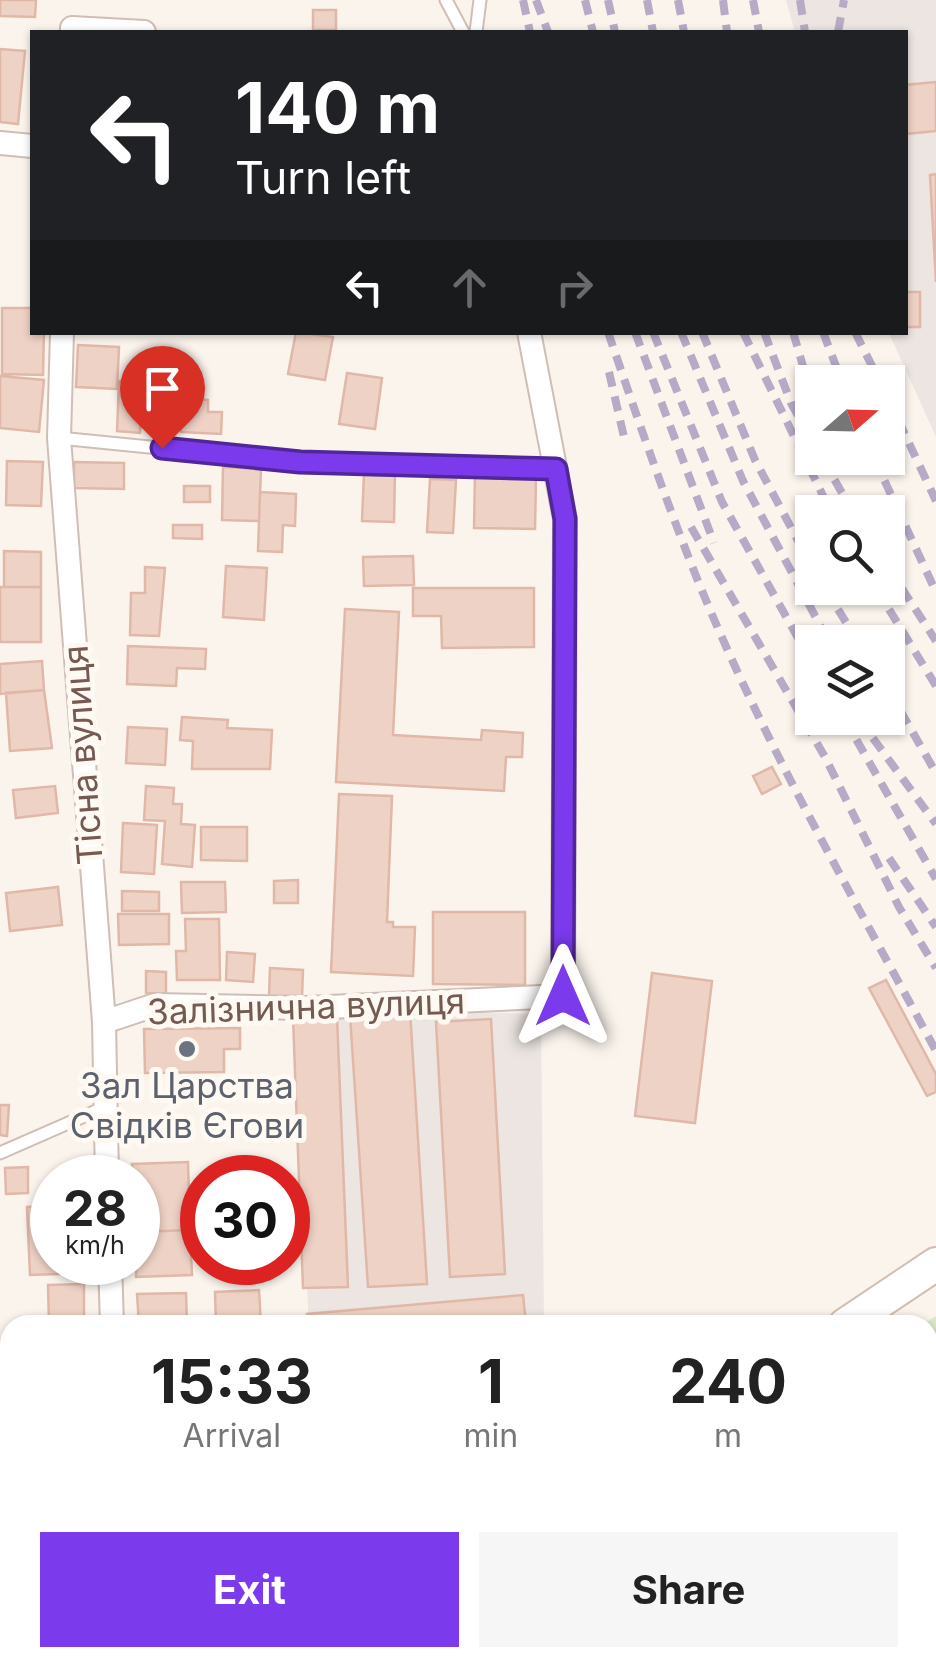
<!DOCTYPE html>
<meta charset="utf-8">
<style>
body{margin:0;font-family:Inter,sans-serif;background:#f6f6f6;color:#222;height:100vh;display:flex;flex-direction:column;font-size:38px;white-space:nowrap}
*{box-sizing:border-box;margin:0}
p{font-size:32px;color:#767676}
.icon{flex:none;width:55px;height:55px;fill:none;stroke:currentColor;stroke-width:2;stroke-linecap:round;stroke-linejoin:round}
.map{position:relative;flex:1;overflow:hidden}
.side{position:absolute;left:0px;top:1315px;width:938px;height:352px;display:flex;flex-direction:column;background:#fff;border-radius:30px 30px 0 0;box-shadow:0 2px 8px #0004}
.side>*{flex:none}
.hud{position:absolute;left:30px;top:30px;width:878px;height:305px;border-radius:0px;box-shadow:0 2px 8px #0004;background:#202124;color:#fff;overflow:hidden}
.needle{width:65px;rotate:70deg}
.buttons{position:absolute;left:795px;top:365px;display:grid;gap:20px}
.buttons a{display:grid;place-items:center;width:110px;height:110px;border-radius:0px;background:#fff;box-shadow:0 2px 8px #0004;font-size:50px}
.speed{position:absolute;left:30px;top:1155px;display:flex;gap:20px;font-size:50px;font-weight:700;text-align:center}
.speed>*{display:grid;place-content:center;width:130px;height:130px;border-radius:50%;background:#fff;box-shadow:0 2px 8px #0004;line-height:1}
.speed small{font-size:25px;font-weight:400}
.speed .limit{border:15px solid #d22;background:#fff;color:#111}
.pin{position:absolute;display:grid;place-items:center;width:85px;height:85px;color:#fff;margin:-102px -42px;border-radius:50% 50% 50% 0;rotate:-45deg;box-shadow:0 0 10px #0007}
.pin .icon{rotate:45deg}
.me{position:absolute;width:110px;margin:-55px;rotate:0deg;stroke-linejoin:round;filter:drop-shadow(0 0 8px #0008)}
.turn{display:flex;align-items:center;gap:35px;height:210px;padding:0 40px;font-size:45px}
.turn .icon{width:130px;height:130px;stroke-width:2.5}
.turn b{display:block;font-size:70px;line-height:85px}
.lanes{display:flex;align-items:center;height:95px;padding:0 40px;background:#0003;justify-content:center;gap:50px;direction:ltr}
.lanes .off{opacity:.35}
.eta{display:flex;justify-content:space-evenly;align-items:center;height:170px;text-align:center}
.eta b{font-size:60px;font-weight:700;line-height:70px}
.action{display:flex;gap:20px;margin-top:auto;padding:20px 40px}
.action a{flex:1;height:115px;border-radius:0px;background:#7c3aed;color:#fff;font-size:40px;font-weight:700;line-height:115px;text-align:center}
.action a+a{background:#f6f6f6;color:#222}
.map>svg:first-child{display:block}
</style>
<div class="map">
<svg width="936" height="1666" viewBox="0 0 936 1666">
<rect width="100%" height="100%" fill="#fbf4ed"/>
<path fill="#fae7e2" d="M397 1658H579L582 1666H398Z
M759 1658H878V1666H751Z"/>
<path fill="#ece5e1" d="M786 0H936V437L889 333 905 332V32H795Z
M410 1011 541 1014 544 1325H309L293 1018Z"/>
<path fill="#dae9cb" d="M936 1316V1503L928 1507V1325H922Z
M109 1658H308L307 1666H109Z
M579 1658H759L751 1666H582Z"/>
<path fill="#efd2c6" stroke="#e0b8a8" stroke-width="2.5" d="M0 0H36L35 17 0 16Z
M313 10H336V30H313Z
M0 49 25 51 18 124 0 122Z
M936 82V131L905 134V85Z
M936 174V282L930 175Z
M905 292H920V327H905Z
M2 308H32V332H44L43 375 2 374Z
M296 332 333 337 325 380 288 374Z
M78 345 119 347 117 389 76 387Z
M347 373 382 378 375 429 339 424Z
M0 376 44 380 39 432 0 428Z
M119 381 143 383 140 433 117 431Z
M190 399 208 400V412H222L221 434 181 432 182 410 189 411Z
M7 461 43 462 41 506 6 505Z
M74 462 124 463V489L74 488Z
M223 467 261 469 259 521 222 520Z
M364 472H395L394 522 362 521Z
M475 474 536 476 535 529 474 528Z
M430 479 456 480 453 533 427 532Z
M184 486H210V502H184Z
M260 492 296 494 295 526 283 525 282 552 258 551Z
M173 525H202V539L173 538Z
M4 551 41 552V587H4Z
M413 556 414 585 364 586 363 557Z
M226 566 267 568 264 620 223 617Z
M145 567 165 568 159 636 130 635 131 593H145Z
M0 587H41V642H0Z
M413 588H534V647L442 648 441 616H413Z
M345 609 399 612 393 735 481 740 482 730 523 733 522 757H506L504 791 336 782Z
M128 646 206 649 205 669 177 668 176 686 127 684Z
M42 661 44 690 0 694V664Z
M44 690 52 748 10 751 6 693Z
M182 717 228 720 227 728 272 730 270 769H192L193 741 180 740Z
M128 727 167 729 165 765 126 763Z
M772 767 781 784 762 794 753 776Z
M55 786 58 813 16 818 13 790Z
M146 786 174 788 173 804H182L181 824 195 825 192 867 162 864 165 821 144 820Z
M339 794 392 796 387 922H393V927H415L413 976 331 972Z
M123 823 157 825 154 874 121 872Z
M201 827H247V861L201 860Z
M298 880V903H274V881Z
M181 882H225L226 912 182 913Z
M58 887 62 925 10 931 6 893Z
M122 891 159 892V911H122Z
M433 912H525V985L433 984Z
M118 914H169V944L119 945Z
M185 919H219L220 980H177L176 951H186Z
M227 952 255 954 253 982 226 980Z
M270 968 303 970 302 998 269 997Z
M146 971 166 972V994L146 993Z
M652 973 712 981 695 1123 635 1116Z
M886 980 936 1074V1092L927 1096 869 988Z
M410 1011 427 1284 368 1287 350 1015Z
M337 1017 348 1287 303 1288 293 1018Z
M491 1019 505 1274 450 1277 436 1022Z
M240 1028V1049H224V1072L145 1073 144 1029Z
M0 1105H9L7 1136 0 1135Z
M188 1162 190 1230 138 1232V1178H132V1164Z
M28 1167V1193L6 1194 5 1168Z
M52 1206V1262H86V1273L30 1275 27 1207Z
M190 1230 192 1275 136 1277 138 1232Z
M84 1284V1325H49L48 1285Z
M259 1290 261 1325H216L215 1292Z
M186 1293 187 1325H139L137 1294Z
M523 1295 526 1324 309 1325 307 1314Z
M0 1407H10V1487H0Z
M0 1569H10V1622H0Z"/>
<g fill="none" stroke-linecap="round" stroke-linejoin="round">
<defs>
<path id="service" d="M446 0 463 32
M476 32 480 0
M59 438 300 462 556 469
M0 1153 105 1107"/>
<path id="minor" d="M72 32V28L144 32
M0 143 32 146
M62 332 59 438 104 1022 107 1178
M104 1022 155 1005 308 1008 563 996 565 519 529 332
M110 1262 112 1325"/>
<path id="tertiary" d="M354 1658 355 1666"/>
<path id="secondary" d="M845 1325 936 1264
M0 1524 10 1523"/>
</defs>
<use href="#service" stroke="#cfbeb5" stroke-width="15"/>
<use href="#minor" stroke="#cfbeb5" stroke-width="26"/>
<use href="#tertiary" stroke="#cfbeb5" stroke-width="31"/>
<use href="#secondary" stroke="#d2beb3" stroke-width="36"/>
<use href="#service" stroke="#fff" stroke-width="11"/>
<use href="#minor" stroke="#fff" stroke-width="22"/>
<use href="#tertiary" stroke="#fff" stroke-width="28"/>
<use href="#secondary" stroke="#fff" stroke-width="32"/>
<path stroke="#b6aac6" stroke-width="8" stroke-dasharray="15 10" stroke-linecap="butt" d="M523 0 530 32
M536 0 548 32
M585 0 593 32
M608 0 615 32
M647 0 653 32
M678 0 684 32
M723 0 727 32
M753 0 759 32
M800 0 805 32
M838 32 844 0
M608 332C636 414 664 496 696 576 762 740 852 895 936 1051
M635 332 714 543
M653 332 722 502 812 663
M681 332 743 481 829 642
M702 332 755 460 812 567
M743 332 831 512
M764 332 791 403 812 441
M793 332 812 397
M823 332 842 382
M855 332 880 382
M609 372 624 437
M888 398 936 501
M822 458 853 512
M874 458 936 592
M691 527 825 757 899 907 936 968
M888 567 936 641
M825 588 858 642
M876 588 936 686
M888 689 936 773
M844 718 936 879
M858 718 936 824
M889 858 936 927"/>
</g>
<g fill="none" stroke-linecap="round" stroke-linejoin="round">
<defs>
<path id="route" d="M162 448 300 462 556 469 565 519 563 996"/>
</defs>
<use href="#route" stroke="#51269a" stroke-width="25"/>
<use href="#route" stroke="#7c3aed" stroke-width="18"/>
</g>
<circle fill="#6b7280" stroke="#fef9f3" stroke-width="4" cx="187" cy="1049" r="10"/>
<g text-anchor="middle" stroke-width="10" stroke-linejoin="round" paint-order="stroke">
<g font-size="35" fill="#755a51" stroke="#fef9f3">
<text transform="translate(83 755) rotate(-94)" y="12">Тісна вулиця</text>
<text transform="translate(306 1007) rotate(-2)" y="12">Залізнична вулиця</text>
</g>
<g font-size="35" fill="#5b616d" stroke="#fef9f3">
<text x="187" y="1098">Зал Царства<tspan x="187" dy="40">Свідків Єгови</tspan></text>
</g>
</g>
</svg>
<div class="buttons">
<a><svg class="needle" viewBox="-14 -14 28 28"><path d="M0-13l5 13h-10z" fill="#e53935"/><path d="M0 13l5-13h-10z" fill="#767676"/></svg></a>
<a><svg class="icon" aria-label="search" viewBox="0 0 24 24"><circle cx="10" cy="10" r="6"/><path d="M15 15l6 6"/></svg></a>
<a><svg class="icon" aria-label="layers" viewBox="0 0 24 24"><path d="M12 4l9 5-9 5-9-5zM3 14l9 5 9-5"/></svg></a>
</div>
<div class="speed"><div>28<small>km/h</small></div><div class="limit">30</div></div>
<div class="pin" style="left:162px;top:448px;background:#d93025"><svg class="icon" aria-label="arrive" viewBox="0 0 24 24"><path d="M6 21V4h12l-3 4 3 4H6"/></svg></div>
<svg class="me" style="left:563px;top:996px" viewBox="-20 -20 40 40"><path d="M0-17L14 15 0 8-14 15z" fill="#7c3aed" stroke="#fff" stroke-width="4"/></svg>
<div class="hud">
<div class="turn"><svg class="icon" aria-label="left" viewBox="0 0 24 24"><path d="M17 20v-9H6M10 6l-5 5 5 5"/></svg><div><b>140 m</b>Turn left</div></div>
<div class="lanes"><svg class="icon" aria-label="left" viewBox="0 0 24 24"><path d="M17 20v-9H6M10 6l-5 5 5 5"/></svg><svg class="icon off" aria-label="ahead" viewBox="0 0 24 24"><path d="M12 20V5M6 11l6-6 6 6"/></svg><svg class="icon off" aria-label="right" viewBox="0 0 24 24"><path d="M7 20v-9h11M14 6l5 5-5 5"/></svg></div>
</div>
<section class="side">
<div class="eta">
<div><b>15:33</b><p>Arrival</p></div>
<div><b>1</b><p>min</p></div>
<div><b>240</b><p>m</p></div>
</div>
<div class="action"><a>Exit</a><a>Share</a></div>
</section>
</div>
